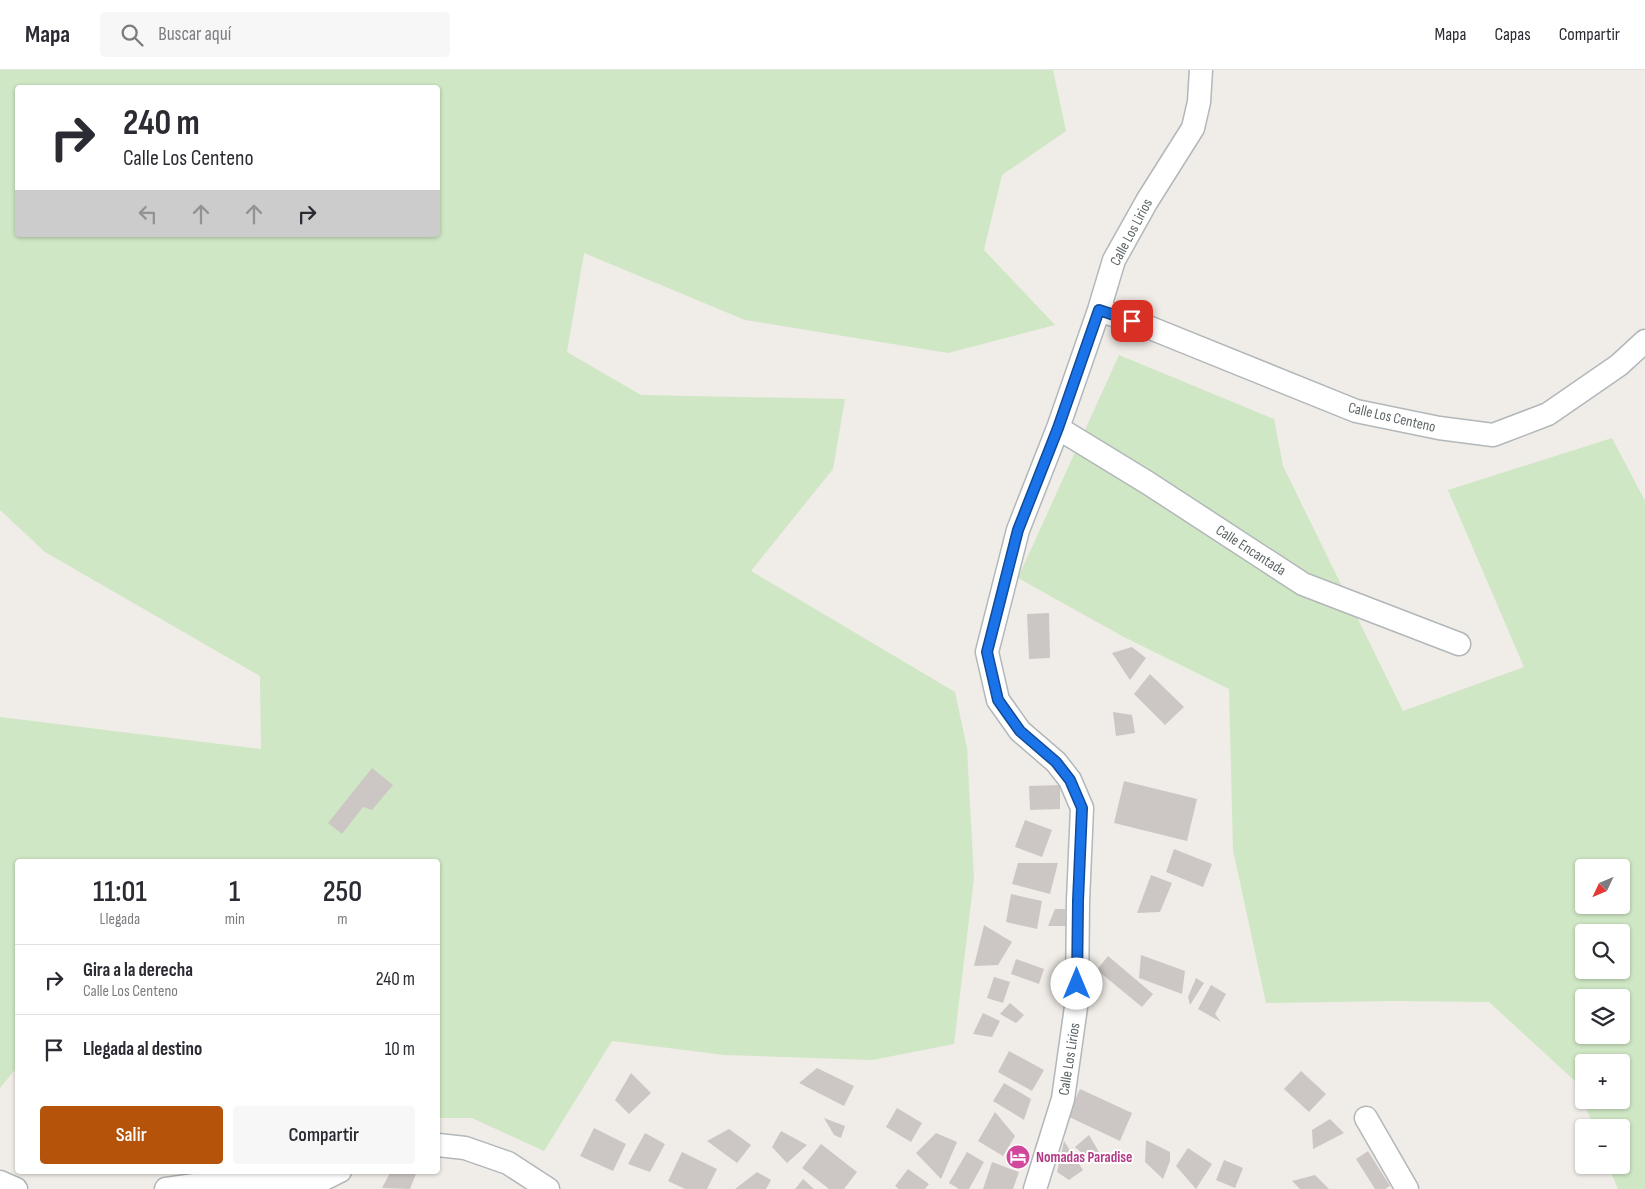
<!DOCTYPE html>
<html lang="es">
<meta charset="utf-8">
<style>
body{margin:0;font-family:"Sofia Sans Condensed",sans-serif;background:#f7f7f7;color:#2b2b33;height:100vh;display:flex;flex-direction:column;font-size:19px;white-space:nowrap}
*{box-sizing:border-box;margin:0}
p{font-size:16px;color:#7c7c81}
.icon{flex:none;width:28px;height:28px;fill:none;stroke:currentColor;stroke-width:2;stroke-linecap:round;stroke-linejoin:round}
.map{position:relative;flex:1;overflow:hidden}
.drawer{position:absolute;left:15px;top:789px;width:425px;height:315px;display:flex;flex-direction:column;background:#fff;border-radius:5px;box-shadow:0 1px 4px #0004}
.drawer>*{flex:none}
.banner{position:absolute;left:15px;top:15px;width:425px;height:152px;border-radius:5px;box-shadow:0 1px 4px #0004;background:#fff;color:#2b2b33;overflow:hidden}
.needle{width:32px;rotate:226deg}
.controls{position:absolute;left:1575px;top:789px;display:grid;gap:10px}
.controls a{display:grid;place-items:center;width:55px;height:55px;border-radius:5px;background:#fff;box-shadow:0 1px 4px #0004;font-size:25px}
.pin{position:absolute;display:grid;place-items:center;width:42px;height:42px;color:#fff;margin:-21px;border-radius:10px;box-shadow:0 2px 8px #0006}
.me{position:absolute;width:55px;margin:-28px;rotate:0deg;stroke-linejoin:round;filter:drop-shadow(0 0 4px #0008)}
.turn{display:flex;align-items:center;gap:18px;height:105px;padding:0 25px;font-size:22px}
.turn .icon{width:65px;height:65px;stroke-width:2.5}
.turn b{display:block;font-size:35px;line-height:42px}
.lanes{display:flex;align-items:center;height:48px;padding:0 25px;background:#0003;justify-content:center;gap:25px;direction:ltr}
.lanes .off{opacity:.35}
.eta{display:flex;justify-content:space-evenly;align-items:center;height:85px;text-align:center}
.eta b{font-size:30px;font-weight:600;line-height:35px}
.cta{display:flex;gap:10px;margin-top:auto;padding:10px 25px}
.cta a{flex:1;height:58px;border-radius:5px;background:#b45309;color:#fff;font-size:20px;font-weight:600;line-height:58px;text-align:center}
.cta a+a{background:#f7f7f7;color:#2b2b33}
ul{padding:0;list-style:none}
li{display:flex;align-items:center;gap:15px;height:70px;padding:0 25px;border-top:1px solid #e1e1e2}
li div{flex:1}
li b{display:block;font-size:19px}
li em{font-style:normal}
header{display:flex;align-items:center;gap:30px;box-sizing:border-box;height:70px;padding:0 25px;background:#fff;border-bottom:1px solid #e1e1e2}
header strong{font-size:24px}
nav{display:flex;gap:28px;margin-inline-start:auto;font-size:18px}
.search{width:350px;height:45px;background:#f7f7f7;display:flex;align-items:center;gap:12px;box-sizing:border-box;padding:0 18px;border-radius:5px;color:#7c7c81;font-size:19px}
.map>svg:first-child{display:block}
</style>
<header>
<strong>Mapa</strong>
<div class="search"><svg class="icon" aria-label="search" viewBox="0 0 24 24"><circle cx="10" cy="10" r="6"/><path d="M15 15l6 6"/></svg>Buscar aquí</div>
<nav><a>Mapa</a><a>Capas</a><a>Compartir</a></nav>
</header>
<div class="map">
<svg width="1645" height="1119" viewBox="0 0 1645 1119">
<rect width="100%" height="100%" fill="#f0ece7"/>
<path fill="#cfe7c4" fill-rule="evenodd" d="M0 0H1053L1066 61 1002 105 984 180 1055 255 948 283 745 250 584 183 567 282 641 325 845 329 833 399 751 501 955 622 967 678 974 808 954 974 872 990 725 985 612 971 544 1081 472 1048H438V791H18L17 997 0 1018V647L261 679 260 606 45 482 0 440ZM18 18H438V165H18Z
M1119 285 1274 349 1283 396 1403 641 1524 597 1448 420 1612 368 1645 431V1119H1618L1608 1095H1621V1058L1594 1057 1575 1011 1489 932 1393 931 1266 933 1233 780 1229 619 1122 566 1018 508ZM1584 798H1621V835H1584ZM1584 862H1621V900H1584ZM1584 928H1621V965H1584ZM1584 992H1621V1030H1584Z"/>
<path fill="#ccc7c4" d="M1049 543 1050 588 1029 589 1027 544Z
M1132 577 1146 588 1130 610 1112 583Z
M1150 604 1184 637 1165 655 1134 624Z
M1113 642 1132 645 1135 663 1116 666Z
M372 698 393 715 372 740 363 737 342 764 328 753Z
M1124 711 1197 729 1187 771 1114 753Z
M1060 715V739L1030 740 1029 716Z
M1025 750 1052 760 1042 787 1015 777Z
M1174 779 1212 794 1203 817 1166 802Z
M1018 793H1058L1050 824 1012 814Z
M1151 805 1172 813 1160 842 1137 843Z
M1011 824 1042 831 1037 859 1006 852Z
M1055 839H1065L1066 856H1048Z
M984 855 1012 872 998 895 974 896Z
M1141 885 1185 901 1182 924 1139 908Z
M1108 886 1153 924 1142 937 1097 900Z
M1016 889 1044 899 1039 914 1011 904Z
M994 907 1010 912 1003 933 987 928Z
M1196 908 1204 913 1190 935 1188 927Z
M1211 915 1226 924 1215 944 1221 952 1198 939Z
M1010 933 1024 945 1016 953 1000 944Z
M983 943 1000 951 992 967 973 964Z
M1009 981 1044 1000 1032 1021 998 1002Z
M817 998 854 1016 844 1036 799 1013Z
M1301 1001 1326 1024 1309 1042 1284 1019Z
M631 1003 651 1023 629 1044 615 1030Z
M1004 1013 1031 1029 1024 1050 993 1031Z
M1080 1019 1132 1043 1120 1071 1067 1046Z
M897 1038 922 1053 911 1072 886 1057Z
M995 1042 1015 1066 1003 1086 978 1071Z
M824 1048 845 1056 841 1068 834 1065Z
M1330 1049 1344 1063 1313 1079 1312 1060Z
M594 1058 626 1074 613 1101 580 1086Z
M729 1059 751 1075 737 1093 707 1071Z
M781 1061 807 1075 787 1093 772 1077Z
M645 1063 665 1074 650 1102 628 1094Z
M936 1063 957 1072 941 1109 916 1083Z
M1089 1065 1099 1082 1091 1091 1075 1077Z
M1146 1070 1170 1082V1091L1163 1109 1145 1092Z
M1064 1071 1083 1100 1069 1110 1057 1102Z
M821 1074 857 1102 844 1119H829L802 1098Z
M1188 1078 1212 1094 1196 1119 1176 1096Z
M1368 1081 1390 1116 1385 1119H1375L1356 1089Z
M682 1082 717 1099 707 1119H685L668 1111Z
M967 1082 984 1092 969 1119H959L949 1113Z
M1224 1090 1243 1098 1235 1118 1216 1110Z
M992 1092 1019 1102 1013 1119H983Z
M908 1099 929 1114 925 1119H899L895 1116Z
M391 1101H417L410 1119 382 1118Z
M757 1102 771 1110 766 1119H735Z
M1315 1105 1329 1119H1300L1292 1111Z
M803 1109 814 1119H795Z"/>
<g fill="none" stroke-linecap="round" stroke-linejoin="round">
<defs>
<path id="minor" d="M1099 240 1148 257 1356 341 1439 358 1493 365 1548 344 1619 295 1645 271
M1058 358 1148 413 1303 514 1459 574
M1366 1048 1407 1119
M438 1075 465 1078 508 1093 548 1119
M0 1112 16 1119
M166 1119 202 1114 282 1109 320 1111 340 1101
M1035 1119 1063 1029 1077 930 1078 831 1082 738 1070 710 1056 692 1020 661 998 630 987 582 1018 460 1058 358 1099 240 1114 190 1147 131 1193 58 1199 32 1201 0"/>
</defs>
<use href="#minor" stroke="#b2b7b9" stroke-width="25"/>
<use href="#minor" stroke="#fff" stroke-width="22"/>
</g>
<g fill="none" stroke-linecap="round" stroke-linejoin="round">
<defs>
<path id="route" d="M1077 914 1078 831 1082 738 1070 710 1056 692 1020 661 998 630 987 582 1018 460 1058 358 1099 240 1132 251"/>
</defs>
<use href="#route" stroke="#114b97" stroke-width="12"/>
<use href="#route" stroke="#1a73e8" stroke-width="9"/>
</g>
<defs>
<symbol id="hotel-disc" viewBox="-11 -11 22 22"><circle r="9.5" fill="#d1479c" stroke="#fff"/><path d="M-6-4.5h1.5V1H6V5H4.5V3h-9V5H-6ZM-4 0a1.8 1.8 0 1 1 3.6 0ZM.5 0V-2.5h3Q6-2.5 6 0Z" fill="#fff"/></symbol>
</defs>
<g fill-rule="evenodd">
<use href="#hotel-disc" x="1004" y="1073" width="28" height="28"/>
</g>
<g text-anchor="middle" stroke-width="4" stroke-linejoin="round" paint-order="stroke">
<g font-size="15" fill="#5e6567" stroke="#fff">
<text transform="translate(1131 162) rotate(-62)" y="5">Calle Los Lirios</text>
<text transform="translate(1392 347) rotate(13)" y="5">Calle Los Centeno</text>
<text transform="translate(1251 480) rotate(33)" y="5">Calle Encantada</text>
<text transform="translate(1069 989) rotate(-81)" y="5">Calle Los Lirios</text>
</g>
<g font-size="15" font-weight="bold" fill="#b23c85" stroke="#fff" text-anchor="start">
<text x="1036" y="1092">Nomadas Paradise</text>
</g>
</g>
</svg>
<div class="controls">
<a><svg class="needle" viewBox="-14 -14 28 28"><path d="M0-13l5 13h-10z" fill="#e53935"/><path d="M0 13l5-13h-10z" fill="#7c7c81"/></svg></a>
<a><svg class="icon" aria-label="search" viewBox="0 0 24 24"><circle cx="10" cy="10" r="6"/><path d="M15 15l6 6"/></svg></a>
<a><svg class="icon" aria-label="layers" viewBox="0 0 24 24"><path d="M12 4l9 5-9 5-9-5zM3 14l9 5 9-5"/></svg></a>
<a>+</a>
<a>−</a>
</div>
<div class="pin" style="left:1132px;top:251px;background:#d93025"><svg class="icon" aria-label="arrive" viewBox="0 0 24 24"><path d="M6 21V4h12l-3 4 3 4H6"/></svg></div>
<svg class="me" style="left:1077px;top:914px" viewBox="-20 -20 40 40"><circle r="19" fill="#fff"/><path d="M0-13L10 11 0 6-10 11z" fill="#1a73e8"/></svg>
<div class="banner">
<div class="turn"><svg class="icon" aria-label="right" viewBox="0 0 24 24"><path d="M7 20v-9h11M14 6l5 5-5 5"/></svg><div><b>240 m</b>Calle Los Centeno</div></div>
<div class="lanes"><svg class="icon off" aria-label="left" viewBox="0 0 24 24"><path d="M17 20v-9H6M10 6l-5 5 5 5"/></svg><svg class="icon off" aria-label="ahead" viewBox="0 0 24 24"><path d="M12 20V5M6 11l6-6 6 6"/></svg><svg class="icon off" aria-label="ahead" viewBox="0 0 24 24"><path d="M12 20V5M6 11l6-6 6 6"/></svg><svg class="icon" aria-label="right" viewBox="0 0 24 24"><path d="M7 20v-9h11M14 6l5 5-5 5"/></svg></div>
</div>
<section class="drawer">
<div class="eta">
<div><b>11:01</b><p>Llegada</p></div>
<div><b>1</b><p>min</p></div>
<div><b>250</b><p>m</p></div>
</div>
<ul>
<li><svg class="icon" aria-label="right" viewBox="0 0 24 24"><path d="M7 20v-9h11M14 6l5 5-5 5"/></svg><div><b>Gira a la derecha</b><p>Calle Los Centeno</p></div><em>240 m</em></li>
<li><svg class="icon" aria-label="arrive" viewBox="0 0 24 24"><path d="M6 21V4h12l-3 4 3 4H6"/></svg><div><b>Llegada al destino</b></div><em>10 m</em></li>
</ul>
<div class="cta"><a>Salir</a><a>Compartir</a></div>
</section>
</div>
